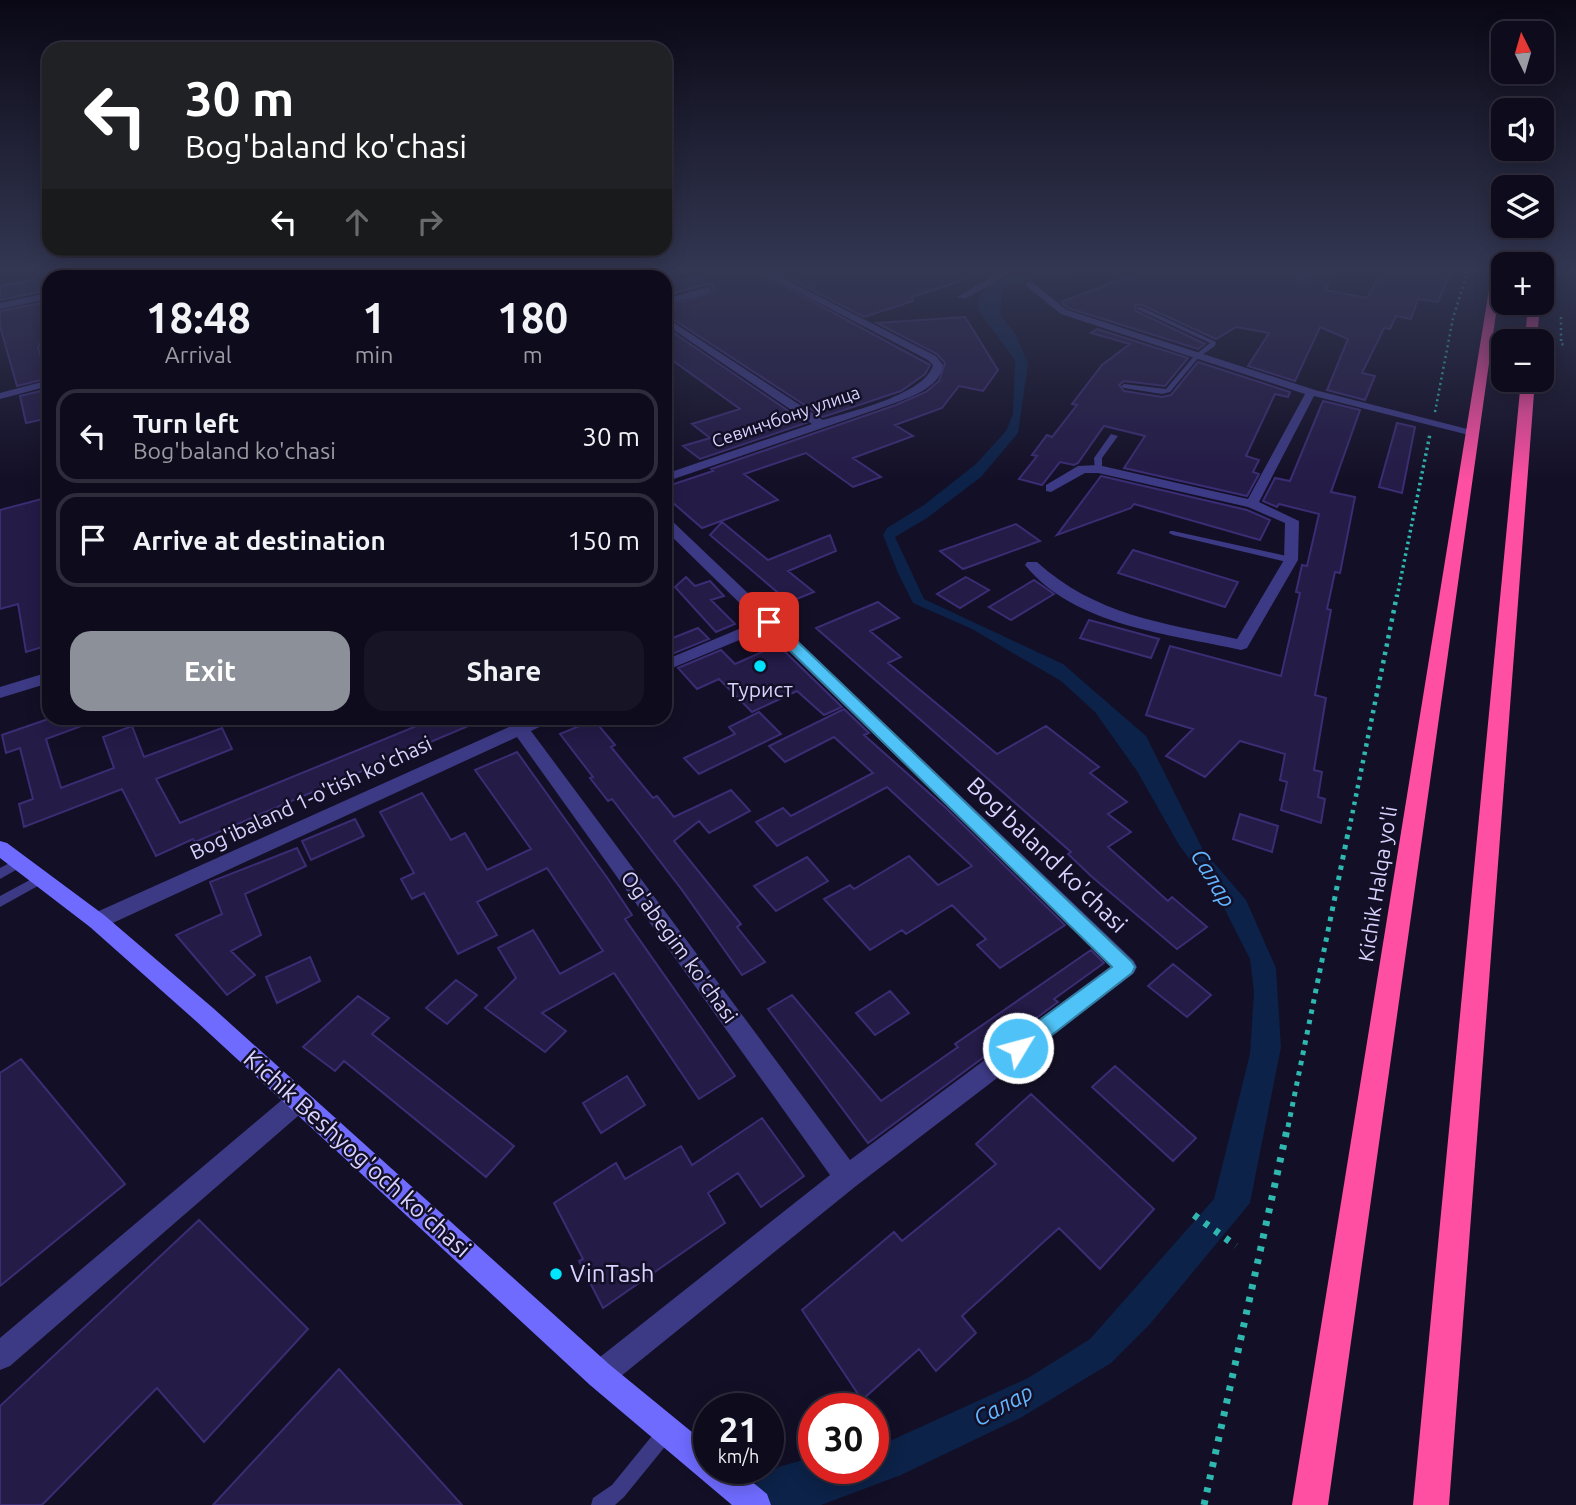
<!DOCTYPE html>
<meta charset="utf-8">
<style>
body{margin:0;font-family:Ubuntu,sans-serif;background:#171425;color:#f1f3f6;height:100vh;display:flex;flex-direction:column;font-size:26px;white-space:nowrap}
*{box-sizing:border-box;margin:0}
p{font-size:23px;color:#9b9ba3}
.icon{flex:none;width:38px;height:38px;fill:none;stroke:currentColor;stroke-width:2;stroke-linecap:round;stroke-linejoin:round}
.map{position:relative;flex:1;overflow:hidden}
.side{position:absolute;left:42px;top:270px;width:630px;height:455px;display:flex;flex-direction:column;background:#0e0b1c;border-radius:21px;box-shadow:0 4px 18px #0003,0 0 0 2px #2e2b3b}
.side>*{flex:none}
.banner{position:absolute;left:42px;top:42px;width:630px;height:214px;border-radius:21px;box-shadow:0 4px 18px #0003,0 0 0 2px #2e2b3b;background:#202124;color:#fff;overflow:hidden}
.needle{width:46px;rotate:355deg}
.tools{position:absolute;left:1491px;top:21px;display:grid;gap:14px}
.tools a{display:grid;place-items:center;width:63px;height:63px;border-radius:14px;background:#0e0b1c;box-shadow:0 4px 18px #0003,0 0 0 2px #2e2b3b;font-size:35px}
.speed{position:absolute;left:693px;top:1393px;display:flex;gap:14px;font-size:35px;font-weight:700;text-align:center}
.speed>*{display:grid;place-content:center;width:91px;height:91px;border-radius:50%;background:#0e0b1c;box-shadow:0 4px 18px #0003,0 0 0 2px #2e2b3b;line-height:1}
.speed small{font-size:18px;font-weight:400}
.speed .limit{border:10px solid #d22;background:#fff;color:#111}
.pin{position:absolute;display:grid;place-items:center;width:60px;height:60px;color:#fff;margin:-30px;border-radius:14px;box-shadow:0 4px 10px #0006}
.me{position:absolute;width:77px;margin:-38px;rotate:53deg;stroke-linejoin:round;filter:drop-shadow(0 0 5px #0008)}
.turn{display:flex;align-items:center;gap:24px;height:147px;padding:0 28px;font-size:32px}
.turn .icon{width:91px;height:91px;stroke-width:2.5}
.turn b{display:block;font-size:49px;line-height:60px}
.lanes{display:flex;align-items:center;height:66px;padding:0 28px;background:#0003;justify-content:center;gap:35px;direction:ltr}
.lanes .off{opacity:.35}
.eta{display:flex;justify-content:space-evenly;align-items:center;height:119px;text-align:center}
.eta b{font-size:42px;font-weight:700;line-height:49px}
.cta{display:flex;gap:14px;margin-top:auto;padding:14px 28px}
.cta a{flex:1;height:80px;border-radius:21px;background:#8c9099;color:#fff;font-size:28px;font-weight:700;line-height:80px;text-align:center}
.cta a+a{background:#171425;color:#f1f3f6}
ul{padding:0;list-style:none}
li{display:flex;align-items:center;gap:21px;height:94px;margin:0 14px 10px;padding:0 14px;border:4px solid #2e2b3b;border-radius:21px}
li div{flex:1}
li b{display:block;font-size:26px}
li em{font-style:normal}
.map>svg:first-child{display:block}
</style>
<div class="map">
<svg width="1576" height="1505" viewBox="0 0 1576 1505">
<rect width="100%" height="100%" fill="#130f26"/>
<path fill="#0c2248" d="M1046 271H1085L1035 278 1003 288 1000 314 1016 335 1028 364 1018 433 981 477 927 518 895 537 924 599 1063 664 1146 736 1203 850 1246 900 1276 968 1281 1047 1250 1203 1150 1324 1111 1363 1022 1417 901 1475 821 1505H729L778 1467 814 1457V1468H873V1444L892 1440 1028 1378 1090 1339 1214 1199 1250 1054 1254 992 1250 959 1220 900 1179 845 1137 771 1095 712 1061 681 972 629 913 603 898 573 883 535 887 528 924 505 976 464 1006 431 1013 414 1015 360 979 311C972 278 1024 274 1046 271Z"/>
<path fill="#241b47" stroke="#3b2d73" stroke-width="2" d="M665 271 678 281 721 271H756L930 365 925 374 901 391 823 417 665 314V307L714 292 713 286 707 284 665 296Z
M775 271H979V275L912 297 913 301 864 317Z
M1143 271H1301L1296 277 1304 283 1316 271H1336L1325 290 1367 298 1382 271 1425 273 1426 271H1451L1438 302 1418 299 1411 319 1396 316 1390 329 1384 328 1362 373 1375 376 1365 400 1327 390 1348 339 1320 327 1295 381 1248 366 1269 333 1236 327 1216 339 1142 305H1135L1136 311 1205 344 1198 349 1068 308 1061 302Z
M35 280 39 292 0 300V286Z
M42 303 49 324V338L41 342 38 348 49 378 17 386 0 326V311Z
M965 317 998 370 983 391 959 386 942 408 895 425 913 436 853 458 881 477 853 487 806 453 744 474 778 500 702 528 665 496V487L713 471 711 469 896 405 926 392 939 381 945 363 937 354 877 323Z
M665 327 806 423 700 459 683 446 710 438 692 424 740 409 665 355Z
M1097 329 1188 358 1165 386 1124 381 1119 385 1124 391 1162 397 1171 395 1198 362 1290 392 1288 397 1275 394 1246 456 1259 460 1253 472 1259 474 1247 496 1124 468 1145 436 1104 426 1078 463 1074 465 1060 462 1042 485 1019 479 1037 456 1032 455 1047 435 1052 437 1077 405 1072 404 1102 365 1130 344 1091 333Z
M49 389V418L26 423 20 396Z
M1323 401 1360 410 1331 492 1355 497 1340 573 1335 572 1327 609 1331 610 1315 695 1326 698 1314 770 1322 772 1318 797 1325 799 1321 823 1281 810 1287 782 1280 780 1285 754 1240 741 1205 777 1166 756 1193 729 1146 715 1170 646 1281 676 1300 593 1296 592 1302 565 1307 566 1319 514 1279 504 1277 507 1263 501 1275 478 1290 481Z
M1397 423 1415 427 1402 493 1379 487Z
M1101 476 1247 510 1270 520 1260 540 1134 504 1131 508 1057 535Z
M49 497V563L42 565 49 597V645L26 652 18 604 0 609V510Z
M722 522 768 560 830 535 836 551 788 571 814 592 789 602 710 535Z
M1016 524 1040 541 963 569 940 551Z
M1133 550 1238 582 1225 607 1118 573Z
M686 577 695 586 710 581 724 596 711 600 735 624 716 632 675 587Z
M966 577 989 590 960 608 937 594Z
M1034 580 1054 594 1011 620 989 607Z
M878 602 899 618 870 631 901 657 888 663 997 754 1046 726 1099 767 1090 773 1127 802 1108 814 1131 832 1108 847 1168 901 1172 897 1207 927 1177 949 1091 876 1068 854 1071 852 816 628Z
M1089 620 1159 639 1151 658 1080 638Z
M698 628 709 639 667 656 665 655V641Z
M778 645 842 707 824 715 797 691 752 712 719 679 697 689 678 668 721 650 735 664Z
M844 709 869 733 864 735 946 808 1065 925 1000 968 977 945 986 939 952 905 906 934 902 930 870 950 824 899 850 885 854 889 909 856 938 885 972 866 887 787 777 846 756 822 783 808 791 816 873 773 834 737 785 762 769 746Z
M759 712 781 734 699 774 684 758 735 734 729 727Z
M51 718H97L98 720 46 739 61 788 114 768 103 737 132 726 144 757 222 728 232 749 156 779 180 823 436 718H487L195 842 193 839 156 856 122 789 24 827 19 804 33 799 20 748 6 753 2 735Z
M594 720 615 745 611 747 653 798 657 796 674 817 731 790 750 811 709 833 699 821 674 841 741 924 737 927 765 962 742 975 682 890 612 799 608 801 590 778 593 777 560 734Z
M517 752 608 879 632 915 625 919 735 1076 699 1099 614 973 542 1013 566 1031 545 1052 485 1008 516 978 498 948 533 930 560 974 603 951 547 868 477 902 497 935 458 954 424 893 412 899 401 879 414 873 380 812 422 793 451 840 465 833 487 870 531 849 475 770Z
M1240 814 1278 826 1272 852 1233 839Z
M355 819 364 836 311 860 302 841Z
M297 848 306 866 245 894 261 935 231 951 255 975 227 995 176 935 222 914 210 882Z
M807 857 828 881 776 911 754 886Z
M1091 950 1104 963 1054 999 1058 1002 868 1143 768 1009 792 995 881 1101 958 1047 955 1044Z
M310 957 320 981 277 1003 266 977Z
M1173 964 1211 995 1187 1017 1148 986Z
M456 980 477 995 447 1024 426 1008Z
M890 991 909 1013 875 1035 856 1013Z
M358 996 389 1018 372 1034 514 1146 486 1177 344 1061 335 1071 303 1047Z
M21 1059 125 1184 0 1286V1073Z
M1115 1066 1196 1138 1173 1161 1092 1087Z
M627 1076 645 1105 601 1133 583 1103Z
M1031 1094 1154 1209 1100 1269 1059 1228 962 1316 976 1333 936 1371 919 1349 862 1400 802 1310 894 1232 902 1241 996 1164 976 1144Z
M762 1118 804 1176 761 1207 738 1173 708 1193 725 1223 603 1308 579 1261 583 1259 554 1203 616 1163 625 1179 681 1146 692 1165Z
M199 1220 308 1329 204 1442 157 1388 42 1505H0V1406Z
M339 1369 462 1505H213Z"/>
<g fill="none" stroke-linecap="round" stroke-linejoin="round">
<path stroke="#2fb8b0" stroke-width="2.5" stroke-dasharray="2 3.5" stroke-linecap="butt" d="M1561 317V344L1565 345
M1435 412 1453 318 1468 271"/>
<path stroke="#2fb8b0" stroke-width="3.5" stroke-dasharray="2.5 3.5" stroke-linecap="butt" d="M1397 597 1430 434"/>
<path stroke="#2fb8b0" stroke-width="4.5" stroke-dasharray="3.5 5" stroke-linecap="butt" d="M1349 830 1397 595"/>
<path stroke="#2fb8b0" stroke-width="5" stroke-dasharray="4.5 6" stroke-linecap="butt" d="M1288 1127 1349 828"/>
<path stroke="#2fb8b0" stroke-width="7" stroke-dasharray="5 8" stroke-linecap="butt" d="M1194 1215 1236 1246
M1204 1505 1288 1125"/>
<path fill="#3d3a85" fill-rule="evenodd" d="M1137 307H1141L1216 342 1215 346 1199 357 1170 392 1162 394 1124 388 1121 386 1124 384 1166 389 1195 355 1210 343 1137 309Z
M1111 434 1118 436 1102 458V469L1095 471 1094 458Z
M1170 531H1173L1291 557 1295 560 1291 563 1173 535 1169 533Z
M19 858 23 860 25 863 23 866 0 879V868Z
M41 874 45 876 47 879 45 882 0 907V896Z
M666 1423 672 1426 675 1432 672 1438 624 1497 615 1505H591L593 1498 612 1485 660 1426Z"/>
<path fill="#3d3a85" fill-rule="evenodd" d="M198 271H225L197 276H174Z
M532 271H553L531 276H513Z
M758 271H769L936 356 943 365C940 387 913 396 895 403L665 482V474L812 424 665 324V317L823 420C849 412 926 394 933 365L928 360Z
M1002 271H1014L965 299 957 297Z
M1304 271H1313L1304 280 1299 277Z
M1026 282H1032L1067 310 1315 390 1479 432 1473 436 1314 396 1259 502 1299 521 1298 560 1247 648 1241 650C1170 634 1074 626 1025 565L1027 562H1037C1095 615 1163 623 1237 639L1284 560 1285 523 1248 507 1098 473H1085L1051 492 1046 491V485L1078 466 1098 465 1248 499 1305 394 1061 314 1026 286Z
M708 287 711 288V292L665 305V299Z
M49 293V299L0 309V303Z
M49 341V361L44 358 40 347Z
M49 380V386L0 399V393Z
M665 518 670 519 1134 961 1137 967 1134 973 856 1186 610 1385 600 1389 590 1385 586 1375 590 1365 830 1175 517 737 104 927 97 929 90 927 87 921 90 915 509 727 504 718H521L523 721 530 718H552L550 722 531 731 850 1160 1111 966 766 629 665 671V660L758 621 665 530Z
M49 672V683L0 698V687Z
M298 1090 306 1093 310 1101 306 1109 10 1366 0 1370V1338L290 1093Z"/>
<path fill="#6f6bff" fill-rule="evenodd" d="M0 841 7 843 104 915 213 1008 610 1365 709 1446V1468H735L767 1494 771 1505H732L590 1385 197 1022 90 927 0 858Z"/>
<path fill="#ff4fa3" fill-rule="evenodd" d="M1492 271H1502L1328 1505H1292Z
M1528 303H1540L1537 341H1525Z
M1521 380H1535L1449 1505H1413Z"/>
</g>
<linearGradient id="sky" x2="0" y2="1"><stop stop-color="#0a0815"/><stop offset="0.56" stop-color="#333752"/><stop offset="1" stop-color="#333752" stop-opacity="0"/></linearGradient>
<rect width="1576" height="482" fill="url(#sky)"/>
<path fill="#4fc3f7" stroke="#337fa1" stroke-width="2" d="M769 618 774 619 1132 962 1135 967 1132 973 1026 1055 1018 1057 1011 1055 1008 1048 1011 1041 1112 967 764 625 762 622Z"/>
<g fill="#00e5ff" stroke="#130f26" stroke-width="2.5">
<circle cx="760" cy="666" r="7"/>
<circle cx="556" cy="1274" r="7"/>
</g>
<g text-anchor="middle" stroke-width="5" stroke-linejoin="round" paint-order="stroke">
<g font-size="18" fill="#d9d4ff" stroke="#130f26">
<text transform="translate(786 417) rotate(-19)" y="6">Севинчбону улица</text>
</g>
<g font-size="21" fill="#d9d4ff" stroke="#130f26">
<text x="760" y="697">Турист</text>
</g>
<g font-size="21" fill="#d9d4ff" stroke="#130f26">
<text transform="translate(311 798) rotate(-25)" y="7">Bog'ibaland 1-o'tish ko'chasi</text>
<text transform="translate(1378 884) rotate(-81)" y="7">Kichik Halqa yo'li</text>
<text transform="translate(679 947) rotate(54)" y="7">Og'abegim ko'chasi</text>
</g>
<g font-size="23" font-style="italic" fill="#62b6ff" stroke="#130f26">
<text transform="translate(1213 878) rotate(59)" y="8">Салар</text>
<text transform="translate(1003 1405) rotate(-28)" y="8">Салар</text>
</g>
<g font-size="24" fill="#d9d4ff" stroke="#130f26">
<text transform="translate(1047 855) rotate(44)" y="8">Bog'baland ko'chasi</text>
<text transform="translate(357 1154) rotate(42)" y="8">Kichik Beshyog'och ko'chasi</text>
</g>
<g font-size="24" fill="#d9d4ff" stroke="#130f26" text-anchor="start">
<text x="570" y="1282">VinTash</text>
</g>
</g>
</svg>
<div class="tools">
<a><svg class="needle" viewBox="-14 -14 28 28"><path d="M0-13l5 13h-10z" fill="#e53935"/><path d="M0 13l5-13h-10z" fill="#9b9ba3"/></svg></a>
<a><svg class="icon" aria-label="sound" viewBox="0 0 24 24"><path d="M4 9h4l5-4v14l-5-4H4zM17 9q2 3 0 6"/></svg></a>
<a><svg class="icon" aria-label="layers" viewBox="0 0 24 24"><path d="M12 4l9 5-9 5-9-5zM3 14l9 5 9-5"/></svg></a>
<a>+</a>
<a>−</a>
</div>
<div class="speed"><div>21<small>km/h</small></div><div class="limit">30</div></div>
<div class="pin" style="left:769px;top:622px;background:#d93025"><svg class="icon" aria-label="arrive" viewBox="0 0 24 24"><path d="M6 21V4h12l-3 4 3 4H6"/></svg></div>
<svg class="me" style="left:1018px;top:1048px" viewBox="-20 -20 40 40"><circle r="17" fill="#4fc3f7" stroke="#fff" stroke-width="3"/><path d="M0-11L8 9 0 5-8 9z" fill="#fff"/></svg>
<div class="banner">
<div class="turn"><svg class="icon" aria-label="left" viewBox="0 0 24 24"><path d="M17 20v-9H6M10 6l-5 5 5 5"/></svg><div><b>30 m</b>Bog'baland ko'chasi</div></div>
<div class="lanes"><svg class="icon" aria-label="left" viewBox="0 0 24 24"><path d="M17 20v-9H6M10 6l-5 5 5 5"/></svg><svg class="icon off" aria-label="ahead" viewBox="0 0 24 24"><path d="M12 20V5M6 11l6-6 6 6"/></svg><svg class="icon off" aria-label="right" viewBox="0 0 24 24"><path d="M7 20v-9h11M14 6l5 5-5 5"/></svg></div>
</div>
<section class="side">
<div class="eta">
<div><b>18:48</b><p>Arrival</p></div>
<div><b>1</b><p>min</p></div>
<div><b>180</b><p>m</p></div>
</div>
<ul>
<li><svg class="icon" aria-label="left" viewBox="0 0 24 24"><path d="M17 20v-9H6M10 6l-5 5 5 5"/></svg><div><b>Turn left</b><p>Bog'baland ko'chasi</p></div><em>30 m</em></li>
<li><svg class="icon" aria-label="arrive" viewBox="0 0 24 24"><path d="M6 21V4h12l-3 4 3 4H6"/></svg><div><b>Arrive at destination</b></div><em>150 m</em></li>
</ul>
<div class="cta"><a>Exit</a><a>Share</a></div>
</section>
</div>
